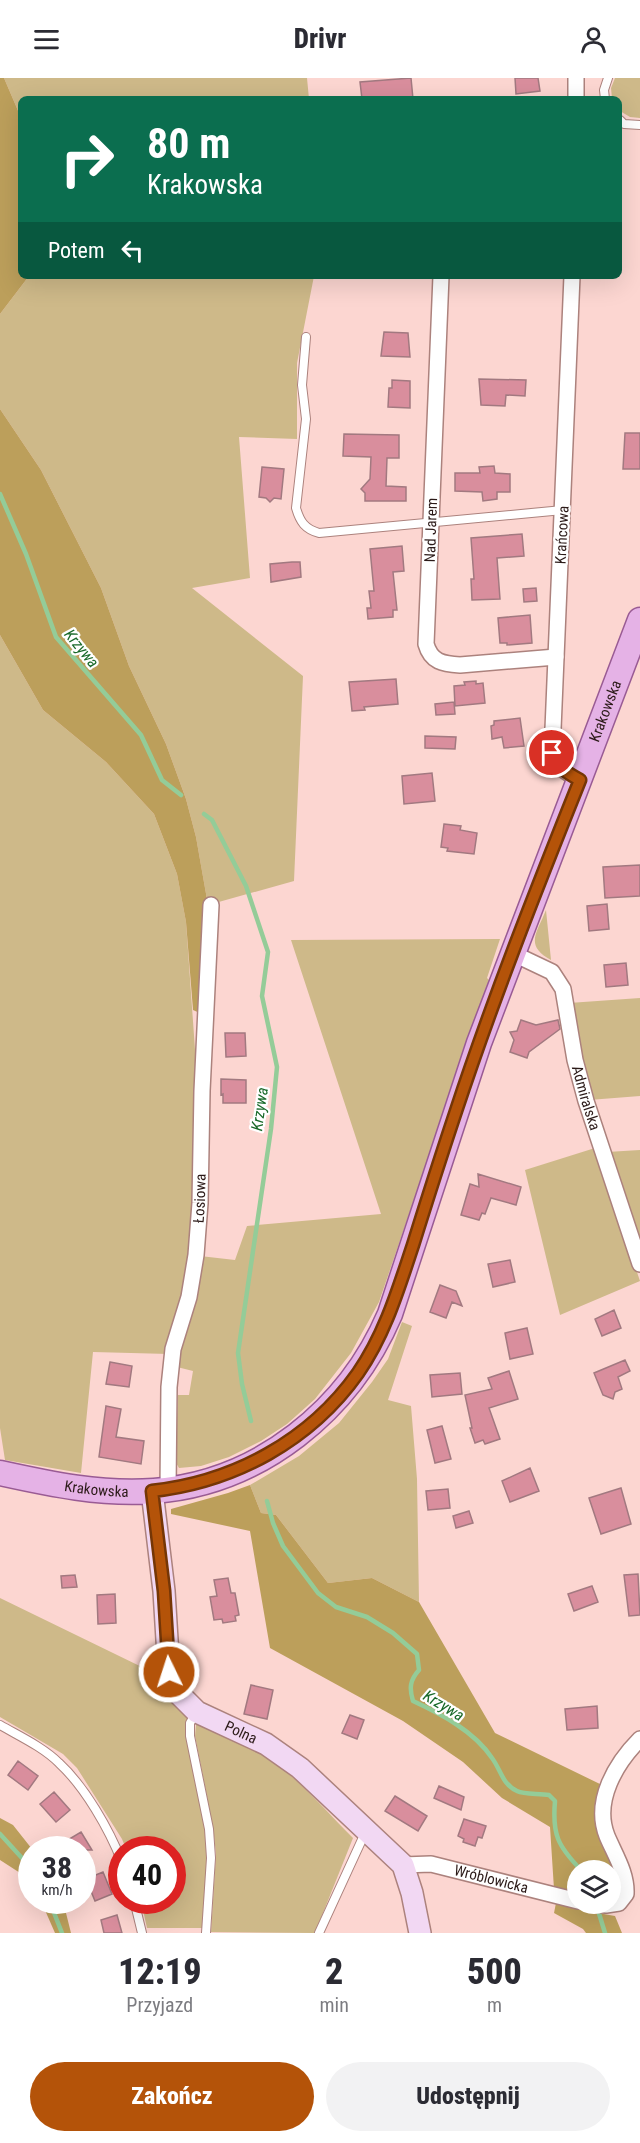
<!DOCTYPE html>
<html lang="pl">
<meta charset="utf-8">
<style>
body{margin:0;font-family:"Roboto Condensed",sans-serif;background:#f2f2f3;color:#2b2b33;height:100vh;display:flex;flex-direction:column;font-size:22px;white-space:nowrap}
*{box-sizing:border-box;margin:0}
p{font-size:20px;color:#7c7c81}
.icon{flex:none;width:33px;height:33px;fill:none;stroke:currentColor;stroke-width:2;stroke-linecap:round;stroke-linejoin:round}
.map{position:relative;height:1855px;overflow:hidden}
.details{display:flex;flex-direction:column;background:#fff;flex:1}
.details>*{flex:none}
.guide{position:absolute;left:18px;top:18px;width:604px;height:183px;border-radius:9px;box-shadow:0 6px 24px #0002;background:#0b6e4f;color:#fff;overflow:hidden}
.buttons{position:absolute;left:567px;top:1782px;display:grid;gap:12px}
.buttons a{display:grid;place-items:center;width:54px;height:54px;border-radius:50%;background:#fff;box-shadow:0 6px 24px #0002;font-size:30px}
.speed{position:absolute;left:18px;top:1758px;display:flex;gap:12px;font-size:30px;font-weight:700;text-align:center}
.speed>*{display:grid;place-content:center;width:78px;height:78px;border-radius:50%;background:#fff;box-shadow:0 6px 24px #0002;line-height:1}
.speed small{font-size:15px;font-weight:400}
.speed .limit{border:9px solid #d22;background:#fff;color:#111}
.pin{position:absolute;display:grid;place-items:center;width:51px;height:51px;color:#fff;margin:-26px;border:3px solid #fff;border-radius:50%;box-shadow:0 2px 6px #0007}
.me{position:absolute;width:66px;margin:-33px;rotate:356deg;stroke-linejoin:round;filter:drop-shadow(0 0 4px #0008)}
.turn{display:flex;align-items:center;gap:21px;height:126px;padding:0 30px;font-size:27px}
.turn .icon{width:78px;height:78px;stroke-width:2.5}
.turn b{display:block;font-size:42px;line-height:51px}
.then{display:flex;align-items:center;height:57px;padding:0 30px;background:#0003;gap:12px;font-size:22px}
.eta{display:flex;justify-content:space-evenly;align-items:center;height:102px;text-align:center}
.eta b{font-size:36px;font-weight:800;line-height:42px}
.primary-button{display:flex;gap:12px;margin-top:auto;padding:12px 30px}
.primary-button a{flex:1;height:69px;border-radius:36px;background:#b45309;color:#fff;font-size:24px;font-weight:800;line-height:69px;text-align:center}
.primary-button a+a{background:#f2f2f3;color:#2b2b33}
header{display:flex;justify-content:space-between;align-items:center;height:78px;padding:0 30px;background:#fff;font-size:27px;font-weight:800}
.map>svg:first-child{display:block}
</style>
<header><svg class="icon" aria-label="menu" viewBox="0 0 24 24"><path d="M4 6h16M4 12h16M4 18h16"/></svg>Drivr<svg class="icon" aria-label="person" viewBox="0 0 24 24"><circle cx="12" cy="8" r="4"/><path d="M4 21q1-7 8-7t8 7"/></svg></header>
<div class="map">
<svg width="640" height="1855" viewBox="0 0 640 1855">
<rect width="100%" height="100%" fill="#fcd6d1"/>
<path fill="#ceb989" d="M4 0H307L309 21H21V70L19 35Z
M615 0H640V40L630 39 620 33V21H612L611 10Z
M29 198H314L297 285V361L239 359 250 500 192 510 303 598 294 803 208 827 196 759 186 721 166 666 129 588 101 510 41 392 0 331V236Z
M0 557 43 632 106 684 154 736 177 796 186 844 198 1014 191 1177 169 1276 93 1274 81 1395 5 1382 0 1350Z
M546 832 551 882C524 867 537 855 546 832Z
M500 861 487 900 489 902 379 1224 351 1275 315 1321 287 1346 261 1363 229 1379 201 1388 179 1390 175 1383 178 1317H189L193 1293 177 1289 200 1178 235 1182 247 1148 381 1136 291 862Z
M640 920V1018L589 1022 569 925Z
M595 1070 640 1203 560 1237 525 1092Z
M640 1072V1157H635L607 1074Z
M402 1244 412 1248 388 1322 411 1328 417 1401 419 1524 372 1500 328 1505 276 1437 261 1435 250 1407 299 1378 339 1345 372 1304 388 1281Z
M0 1520 150 1593 160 1586 173 1624 188 1640C189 1678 201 1714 205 1751 209 1784 204 1817 202 1850H147L141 1823 172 1822V1772L126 1771 122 1761 77 1690 63 1676 0 1639Z
M196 1646C228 1658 261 1671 287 1694 310 1714 331 1738 353 1760L315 1855 211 1854 216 1776 213 1749 195 1658Z"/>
<path fill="#bc9f5b" d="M0 0H4L19 35 21 70V198H29L0 236Z
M0 331 41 392 101 510 129 588 166 666 186 721 196 759 208 827 202 936 193 932 186 844 177 796 154 736 106 684 43 632 0 557Z
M250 1407 261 1435 276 1437 328 1505 372 1500 419 1524 495 1655 602 1707 596 1725 597 1740 620 1807 618 1816 611 1820 610 1792H578L577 1817 554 1811 550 1749 502 1720 463 1684 403 1643 270 1570 250 1453 171 1436V1431L228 1415Z
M0 1740 13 1747 32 1771 31 1802 0 1782Z
M41 1823H63L71 1855H55Z
M556 1825 581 1832 615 1838 622 1855H586L583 1851 554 1835Z"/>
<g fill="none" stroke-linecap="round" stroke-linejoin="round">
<path stroke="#94cc98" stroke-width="4.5" d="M0 416 26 476 56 559 141 657 162 702 181 717
M204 736 212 742 246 808 268 874 262 918 277 989 271 1051 238 1275 242 1306 251 1343
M267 1423 273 1445 283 1468 318 1515 336 1529 367 1539 393 1555 417 1576 419 1592C410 1602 409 1610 413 1623 441 1636 474 1653 492 1680 501 1692 502 1706 517 1713 525 1717 539 1715 549 1717L555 1723C552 1757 558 1768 581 1792
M0 1756 32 1791
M49 1822 62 1855
M597 1829 605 1855"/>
</g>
<path fill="#d98e9d" stroke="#a27980" stroke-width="1.5" d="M411 0 413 21H362L360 4Z
M515 0H538L540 13 516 16Z
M384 254 408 255 410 279 381 278Z
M479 301 526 302 525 318 506 317 505 328 481 327Z
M392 302 410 303V330L388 329 389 310H392Z
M625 355H640V391H623Z
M344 356 399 357V380H387L386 408 406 409V423H365V415L361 411 370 401 371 379 343 378Z
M494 388 495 395 510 396V414H497V421L483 423 482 414 455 413V395H480L479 389Z
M262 389 284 391 281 421 274 420 270 424 266 420 259 419Z
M522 456 524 478 497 480 500 521 472 522 471 501H474L471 460Z
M402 468 404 493 393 494 397 532H393V539L368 541 367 530H371L369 513H374L370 471Z
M292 484H300L301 499 271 504 270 486Z
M536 510 537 523 524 524 523 511Z
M530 537 532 565 507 567V565H500L498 540Z
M396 601 398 626 364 629 365 632 352 633 349 604Z
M476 603V606L483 605 485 625 455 628 454 608 465 607 464 604Z
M454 624 455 636 436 637 435 626Z
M520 640 524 668 504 670 502 659 492 661 491 648 494 647V643Z
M425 658 456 659 455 671 425 670Z
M432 695 435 723 404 726 402 698Z
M444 746 461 748 460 752 477 755 474 776 447 773 448 770 441 769Z
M640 787V818L605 820 603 789Z
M607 826 609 851 589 853 587 828Z
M626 885 628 907 606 909 604 887Z
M521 942 536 947 558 942 560 951 529 974 527 980 510 974 514 962 510 954 517 953Z
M225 955H245L246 978 226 979Z
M221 1001 246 1002V1025H223V1016L221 1017Z
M478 1096 521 1109 516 1127 491 1120 485 1136 482 1135 479 1142 461 1137 470 1106 479 1109Z
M510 1182 515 1204 493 1209 488 1186Z
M440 1207 456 1213 462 1228 452 1224 446 1240 430 1234Z
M614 1232 621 1250 602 1258 595 1241Z
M527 1250 533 1276 510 1281 505 1255Z
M625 1282 630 1293 618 1299 622 1311 615 1314 613 1321 603 1317 594 1295Z
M110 1284 132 1288 129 1309 106 1306Z
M509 1293 518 1321 489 1330 500 1361 485 1366 483 1362 475 1365 470 1350H472L465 1317 492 1311 488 1300Z
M460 1295 462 1316 432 1319 430 1297Z
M106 1328 121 1331 116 1359 144 1363 141 1386 99 1379Z
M442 1348 451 1381 435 1385 427 1352Z
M530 1390 539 1413 510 1424 502 1403Z
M621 1410 631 1446 601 1456 589 1420Z
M448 1411 450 1430 428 1432 426 1413Z
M469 1433 473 1445 456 1450 453 1438Z
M638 1496 640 1537 629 1538 624 1497Z
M75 1497 77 1509 62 1510 61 1498Z
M228 1500 231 1515H235L239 1537 235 1538 236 1543 223 1545 222 1541 214 1542 210 1519 217 1518 214 1502Z
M592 1508 598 1524 574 1533 568 1516Z
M115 1516 116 1545 98 1546 97 1517Z
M251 1607 273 1612 267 1641 244 1636Z
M597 1628 598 1650 567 1652 565 1631Z
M350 1637 364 1642 357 1661 342 1655Z
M18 1683 38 1698 28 1712 8 1697Z
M439 1708 464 1719 461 1732 434 1720Z
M54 1714 70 1732 56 1744 40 1726Z
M395 1718 427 1738 418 1753 385 1733Z
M464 1741 486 1748 482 1760 478 1759 475 1768 463 1764 464 1761 458 1758Z
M81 1754 92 1772H72L66 1763Z
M103 1794 112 1816 95 1823 86 1801Z
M117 1837 122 1855H104L101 1842Z"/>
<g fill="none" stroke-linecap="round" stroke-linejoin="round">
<defs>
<path id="lane" d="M605 21 604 12 608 0
M620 42 624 46 640 47
M306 259 302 307 306 341 296 430C300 444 305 451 319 455L563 432
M196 1635 190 1645V1658L209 1751 211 1780 206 1855
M0 1647C19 1658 43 1669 59 1685 85 1709 109 1751 122 1784
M134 1822 142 1855
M319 1855 365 1755"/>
<g id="street">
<path d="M576 0V21"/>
<path d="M441 198 426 566C431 584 443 586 460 587L556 579"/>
<path d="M572 198 552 675C557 689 567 695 580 702"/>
<path id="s1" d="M512 875 552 894 563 911 575 982 586 1023 640 1186"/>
<path id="s2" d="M168 1411 169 1309 173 1271 189 1219 196 1177 200 1125 202 1013 211 827"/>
<path id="s3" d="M403 1787 431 1786 578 1823"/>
<path d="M594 1826 606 1827 619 1825 626 1816C627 1795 615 1777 607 1758 593 1723 616 1685 640 1661"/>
</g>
<g id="secondary">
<path id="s4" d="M152 1413 164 1513 169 1594 177 1614 197 1634 266 1666 300 1690 403 1787 412 1815 420 1855"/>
</g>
<g id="primary">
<path id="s5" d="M0 1395C50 1406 102 1417 154 1413 260 1405 349 1332 390 1236L479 965 640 542"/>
</g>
</defs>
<use href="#lane" stroke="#ac827d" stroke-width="10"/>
<use href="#street" stroke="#ac827d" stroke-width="18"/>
<use href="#secondary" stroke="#ac827d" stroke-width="24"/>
<use href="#primary" stroke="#995b94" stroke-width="27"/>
<use href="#lane" stroke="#fff" stroke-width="8"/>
<use href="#street" stroke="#fff" stroke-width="15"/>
<use href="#secondary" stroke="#f2d8f3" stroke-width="21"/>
<use href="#primary" stroke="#e5b2e6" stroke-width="24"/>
</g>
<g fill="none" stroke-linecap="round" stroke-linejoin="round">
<defs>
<path id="route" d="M169 1594 164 1513 152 1413C234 1404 310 1363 358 1295 385 1256 398 1212 413 1167 427 1122 441 1078 456 1033 493 921 536 812 580 702 567 695 557 689 552 675"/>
</defs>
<use href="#route" stroke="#753606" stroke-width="15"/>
<use href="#route" stroke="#b45309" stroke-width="10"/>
</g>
<g text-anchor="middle" stroke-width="4.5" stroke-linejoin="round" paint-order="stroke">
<g font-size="15" fill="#2b1a18" stroke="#fff">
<text transform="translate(431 452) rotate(-88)" y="5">Nad Jarem</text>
<text transform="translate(562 457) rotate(-87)" y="5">Krańcowa</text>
<text dy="5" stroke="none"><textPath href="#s5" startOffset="1106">Krakowska</textPath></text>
<text dy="5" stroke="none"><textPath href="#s1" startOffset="176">Admiralska</textPath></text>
<text dy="5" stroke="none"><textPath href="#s2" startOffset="294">Łosiowa</textPath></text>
<text dy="5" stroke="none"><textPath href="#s5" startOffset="98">Krakowska</textPath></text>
<text dy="5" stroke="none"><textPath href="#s4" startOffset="280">Polna</textPath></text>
<text dy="5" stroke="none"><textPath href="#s3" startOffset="90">Wróblowicka</textPath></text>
</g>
<g font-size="16" font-style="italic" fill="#196929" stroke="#fff">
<text transform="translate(82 570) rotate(51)" y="6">Krzywa</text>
<text transform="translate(259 1031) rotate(-82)" y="6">Krzywa</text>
<text transform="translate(444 1627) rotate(31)" y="6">Krzywa</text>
</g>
</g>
</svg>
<div class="buttons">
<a><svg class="icon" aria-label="layers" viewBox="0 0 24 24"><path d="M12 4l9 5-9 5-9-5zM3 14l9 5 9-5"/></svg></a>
</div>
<div class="speed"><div>38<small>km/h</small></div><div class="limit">40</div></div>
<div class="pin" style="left:552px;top:675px;background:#d93025"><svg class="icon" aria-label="arrive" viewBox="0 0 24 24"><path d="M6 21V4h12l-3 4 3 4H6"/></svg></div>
<svg class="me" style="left:169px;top:1594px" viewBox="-20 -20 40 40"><circle r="17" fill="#b45309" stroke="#fff" stroke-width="3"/><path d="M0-11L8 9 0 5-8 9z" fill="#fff"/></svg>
<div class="guide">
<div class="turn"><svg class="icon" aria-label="right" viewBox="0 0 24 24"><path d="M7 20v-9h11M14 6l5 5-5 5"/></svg><div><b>80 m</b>Krakowska</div></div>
<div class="then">Potem<svg class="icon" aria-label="left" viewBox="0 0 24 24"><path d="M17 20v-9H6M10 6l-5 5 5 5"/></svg></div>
</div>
</div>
<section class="details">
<div class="eta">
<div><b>12:19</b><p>Przyjazd</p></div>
<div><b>2</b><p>min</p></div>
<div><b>500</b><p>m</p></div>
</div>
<div class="primary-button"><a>Zakończ</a><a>Udostępnij</a></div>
</section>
